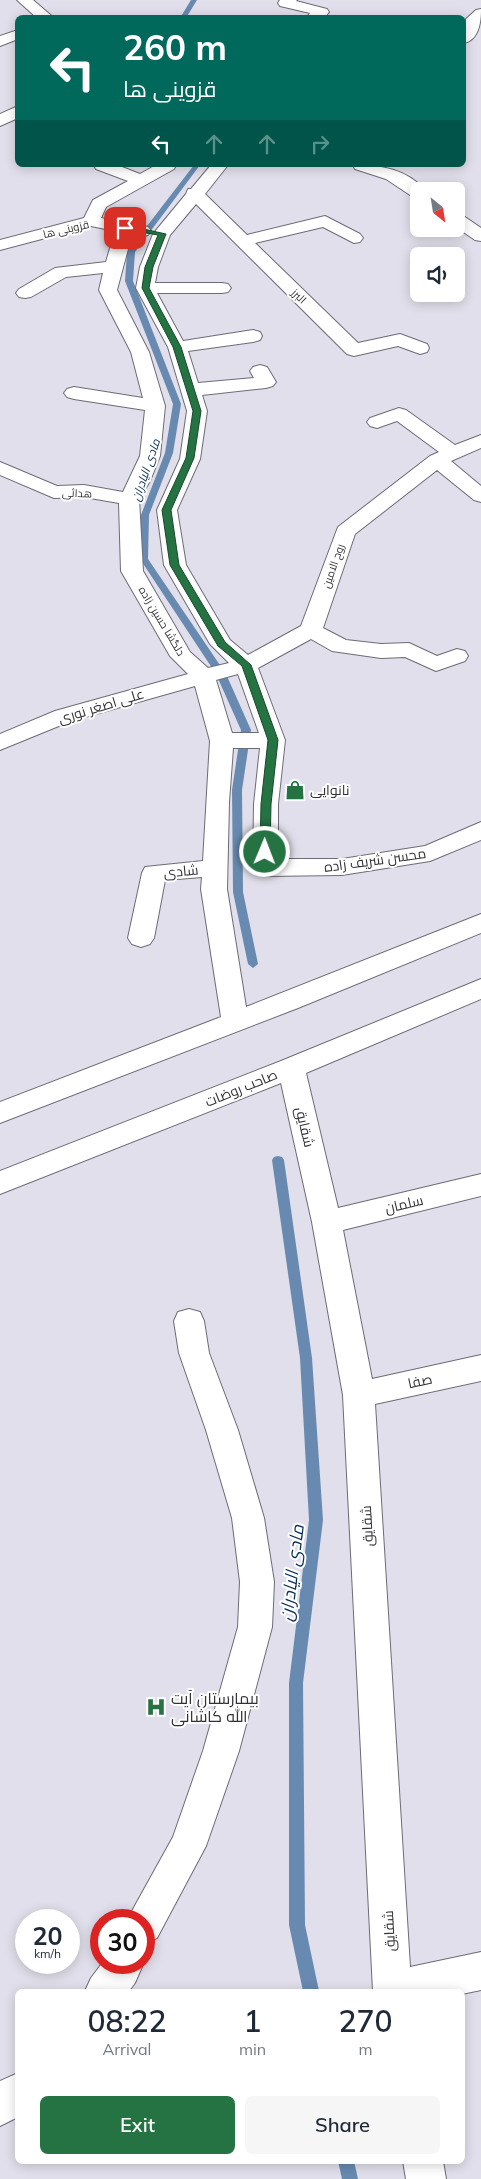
<!DOCTYPE html>
<meta charset="utf-8">
<style>
body{margin:0;font-family:Mulish,Cairo,sans-serif;background:#f6f6f7;color:#1f2937;height:100vh;display:flex;flex-direction:column;font-size:19px;white-space:nowrap}
*{box-sizing:border-box;margin:0}
p{font-size:16px;color:#747a83}
.icon{flex:none;width:28px;height:28px;fill:none;stroke:currentColor;stroke-width:2;stroke-linecap:round;stroke-linejoin:round}
.map{position:relative;flex:1;overflow:hidden}
.panel{position:absolute;left:15px;top:1989px;width:450px;height:175px;display:flex;flex-direction:column;background:#fff;border-radius:8px;box-shadow:0 2px 12px #0003}
.panel>*{flex:none}
.top-card{position:absolute;left:15px;top:15px;width:451px;height:152px;border-radius:8px;box-shadow:0 2px 12px #0003;background:#00695c;color:#fff;overflow:hidden}
.needle{width:32px;rotate:150deg}
.tools{position:absolute;left:410px;top:182px;display:grid;gap:10px}
.tools a{display:grid;place-items:center;width:55px;height:55px;border-radius:8px;background:#fff;box-shadow:0 2px 12px #0003;font-size:25px}
.speed{position:absolute;left:15px;top:1909px;display:flex;gap:10px;font-size:25px;font-weight:700;text-align:center}
.speed>*{display:grid;place-content:center;width:65px;height:65px;border-radius:50%;background:#fff;box-shadow:0 2px 12px #0003;line-height:1}
.speed small{font-size:12px;font-weight:400}
.speed .limit{border:8px solid #d22;background:#fff;color:#111}
.pin{position:absolute;display:grid;place-items:center;width:42px;height:42px;color:#fff;margin:-21px;border-radius:10px;box-shadow:0 2px 8px #0006}
.me{position:absolute;width:55px;margin:-28px;rotate:1deg;stroke-linejoin:round;filter:drop-shadow(0 0 4px #0008)}
.turn{display:flex;align-items:center;gap:18px;height:105px;padding:0 25px;font-size:22px}
.turn .icon{width:65px;height:65px;stroke-width:2.5}
.turn b{display:block;font-size:35px;line-height:42px}
.lanes{display:flex;align-items:center;height:48px;padding:0 25px;background:#0003;justify-content:center;gap:25px;direction:ltr}
.lanes .off{opacity:.35}
.eta{display:flex;justify-content:space-evenly;align-items:center;height:85px;text-align:center}
.eta b{font-size:30px;font-weight:600;line-height:35px}
.primary-button{display:flex;gap:10px;margin-top:auto;padding:10px 25px}
.primary-button a{flex:1;height:58px;border-radius:8px;background:#257242;color:#fff;font-size:20px;font-weight:600;line-height:58px;text-align:center}
.primary-button a+a{background:#f6f6f7;color:#1f2937}
.map>svg:first-child{display:block}
</style>
<div class="map">
<svg width="481" height="2179" viewBox="0 0 481 2179">
<rect width="100%" height="100%" fill="#e0dfeb"/>
<g fill="none" stroke-linecap="round" stroke-linejoin="round">
<path fill="#688ab0" fill-rule="evenodd" d="M191 0H197L186 18H180Z
M194 165H200L135 252 133 281 181 404 173 453 149 515 148 559 226 674 251 730 242 790 243 892 258 964 253 968 248 964 233 892 232 790 241 730 216 674 140 559 141 515 165 453 173 404 125 281 127 252Z
M278 1156 282 1157 284 1160 312 1358 323 1520 303 1683 305 1925 319 1991H303L289 1925V1683L309 1520 300 1358 272 1160 274 1157Z
M338 2161H354L358 2179H342Z"/>
<defs>
<path id="minor" d="M17 0H33L54 18H37Z
M280 0H297L296 1 327 9 329 12 324 18H306L310 13 280 6 278 3Z
M481 9C481 22 479 40 464 43L466 19 476 10Z
M18 30V39L0 46V36Z
M18 106V118L0 126V114Z
M94 165H117L140 174 156 165H176L174 169 106 207 101 218 148 227 151 231 148 235 142 236 132 234 117 290 149 352 165 406 160 456 150 481 139 499 143 571 190 652 208 668 229 663 210 644 164 565 157 510 180 459 187 411 168 347 136 288 140 267 153 234 186 194 188 189H191L211 165H228L205 194 247 235 325 216 360 234 363 238 360 242 354 243 323 227 255 243 358 343 400 334 427 344 429 348 427 352 420 354 398 346 354 356 347 354 196 204 170 235 158 267 155 283H222L228 284 231 288 228 292 222 293H157L183 341 253 330 260 332 262 336 260 340 253 342 188 351 198 383 254 378 250 371 253 367 260 365 267 367 276 382 273 386 266 388 202 395 207 411 200 459 177 510 186 565 230 640 248 655 301 626 338 527 430 456 439 452 397 421 377 428 370 426 367 422 370 418 399 408 406 410 455 445 481 435V448L451 461 481 486V502L474 500 437 470 355 534 323 628 346 640 381 644 409 643 437 656 457 649 465 651 468 656 465 661 436 671 405 657 381 658 332 651 311 639 258 668 285 740 278 804V859H342L425 846 481 822V840L430 861 342 875 265 876 256 874 253 868 254 804 260 748H233L229 802 227 889 246 1007 481 914V933L298 1008 0 1123V1102L221 1017 201 889 202 877 165 880 154 938 150 944 141 947 132 944 128 938 142 873 145 867 203 861 210 741 195 686 71 721 0 750V734L55 711 188 674 170 656 121 571 119 503 84 497 54 498 0 475V462L57 486 84 485 123 492 140 456 145 410 74 399 67 397 64 393 67 389 74 387 143 398 131 352 99 290 103 273 66 277 31 297 25 298 19 297 16 293 19 289 55 268 106 262 115 231 91 226 0 250V240L84 218 93 200 128 181 96 169ZM238 674 259 733H232L216 680Z
M353 165C381 165 407 169 426 191H419V198L413 197 386 179 355 169Z
M456 214 462 215 481 228V241L475 240 456 227Z
M481 979V999L306 1073 338 1208 481 1174V1196L343 1230 372 1379 481 1355V1381L375 1404 410 1967 481 1952V1990L462 1994V1991H373L343 1395 312 1222 281 1083 0 1194V1171L281 1061Z
M189 1309 200 1312 204 1321 209 1353 238 1430 264 1518 274 1582 272 1627 239 1751 206 1846 157 1938 144 1944V1920H127L173 1837 203 1751 238 1627 240 1582 232 1518 206 1430 179 1353 174 1321 178 1312Z
M103 1962H144L135 1983 129 1991H85L91 1978Z
M18 2073V2117L0 2126V2081Z
M403 2161H443L446 2179H406Z"/>
</defs>
<use href="#minor" stroke="#6c6c76" stroke-width="2"/>
<use href="#minor" fill="#fff" fill-rule="evenodd"/>
</g>
<path fill="#257242" stroke="#184a2b" d="M125 225 166 234 153 267 149 288 181 347 201 411 194 458 171 510 179 565 225 642 251 665 278 740 271 804 270 852 265 855 260 852 261 804 268 740 242 666 218 646 170 565 162 510 186 458 193 411 173 347 142 288 145 267 158 235 122 229V226Z"/>
<defs>
<symbol id="shop-bare" viewBox="-9 -9 18 18"><path d="M-5-2.5h2.3a2.7 3.5 0 0 1 5.4 0H5L5.5 6h-11ZM-1.5-2.5h3a1.5 2.3 0 0 0-3 0Z" fill="#257242" stroke="#fff" stroke-width="2.5" paint-order="stroke"/></symbol>
<symbol id="hospital-bare" viewBox="-9 -9 18 18"><path d="M-5-5h3v3.5h4V-5h3V5h-3V1.5h-4V5h-3Z" fill="#257242" stroke="#fff" stroke-width="2.5" paint-order="stroke"/></symbol>
</defs>
<g fill-rule="evenodd">
<use href="#shop-bare" x="281" y="776" width="28" height="28"/>
<use href="#hospital-bare" x="142" y="1693" width="28" height="28"/>
</g>
<g text-anchor="middle" stroke-width="4" stroke-linejoin="round" paint-order="stroke">
<g font-size="11" fill="#323236" stroke="#fff">
<text transform="translate(66 229) rotate(-13)" y="4">قزوینی ها</text>
<text transform="translate(299 296) rotate(44)" y="4">البرز</text>
<text transform="translate(77 493) rotate(2)" y="4">هدائی</text>
<text transform="translate(333 566) rotate(-71)" y="4">روح الامین</text>
<text transform="translate(162 621) rotate(59)" y="4">دلگشا حسین زاده</text>
</g>
<g font-size="12" font-style="italic" fill="#0a3055" stroke="#fff">
<text transform="translate(146 470) rotate(-71)" y="4">مادی الیادران</text>
</g>
<g font-size="14" fill="#323236" stroke="#fff">
<text transform="translate(101 706) rotate(-17)" y="5">علی اصغر نوری</text>
<text transform="translate(375 860) rotate(-8)" y="5">محسن شریف زاده</text>
<text transform="translate(181 871) rotate(-5)" y="5">شادی</text>
<text transform="translate(241 1088) rotate(-22)" y="5">صاحب روضات</text>
<text transform="translate(305 1127) rotate(77)" y="5">شقایق</text>
<text transform="translate(404 1204) rotate(-13)" y="5">سلمان</text>
<text transform="translate(420 1381) rotate(-12)" y="5">صفا</text>
<text transform="translate(367 1526) rotate(-93)" y="5">شقایق</text>
<text transform="translate(389 1931) rotate(-93)" y="5">شقایق</text>
</g>
<g font-size="14" fill="#323236" stroke="#fff" text-anchor="start">
<text x="310" y="795">نانوایی</text>
</g>
<g font-size="16" fill="#323236" stroke="#fff" text-anchor="start">
<text x="171" y="1704">بیمارستان آیت<tspan x="171" dy="18">الله کاشانی</tspan></text>
</g>
<g font-size="18" font-style="italic" fill="#0a3055" stroke="#fff">
<text transform="translate(292 1573) rotate(-83)" y="6">مادی الیادران</text>
</g>
</g>
</svg>
<div class="tools">
<a><svg class="needle" viewBox="-14 -14 28 28"><path d="M0-13l5 13h-10z" fill="#e53935"/><path d="M0 13l5-13h-10z" fill="#747a83"/></svg></a>
<a><svg class="icon" aria-label="sound" viewBox="0 0 24 24"><path d="M4 9h4l5-4v14l-5-4H4zM17 9q2 3 0 6"/></svg></a>
</div>
<div class="speed"><div>20<small>km/h</small></div><div class="limit">30</div></div>
<div class="pin" style="left:125px;top:228px;background:#d93025"><svg class="icon" aria-label="arrive" viewBox="0 0 24 24"><path d="M6 21V4h12l-3 4 3 4H6"/></svg></div>
<svg class="me" style="left:265px;top:852px" viewBox="-20 -20 40 40"><circle r="17" fill="#257242" stroke="#fff" stroke-width="3"/><path d="M0-11L8 9 0 5-8 9z" fill="#fff"/></svg>
<div class="top-card">
<div class="turn"><svg class="icon" aria-label="left" viewBox="0 0 24 24"><path d="M17 20v-9H6M10 6l-5 5 5 5"/></svg><div><b>260 m</b>قزوینی ها</div></div>
<div class="lanes"><svg class="icon" aria-label="left" viewBox="0 0 24 24"><path d="M17 20v-9H6M10 6l-5 5 5 5"/></svg><svg class="icon off" aria-label="ahead" viewBox="0 0 24 24"><path d="M12 20V5M6 11l6-6 6 6"/></svg><svg class="icon off" aria-label="ahead" viewBox="0 0 24 24"><path d="M12 20V5M6 11l6-6 6 6"/></svg><svg class="icon off" aria-label="right" viewBox="0 0 24 24"><path d="M7 20v-9h11M14 6l5 5-5 5"/></svg></div>
</div>
<section class="panel">
<div class="eta">
<div><b>08:22</b><p>Arrival</p></div>
<div><b>1</b><p>min</p></div>
<div><b>270</b><p>m</p></div>
</div>
<div class="primary-button"><a>Exit</a><a>Share</a></div>
</section>
</div>
